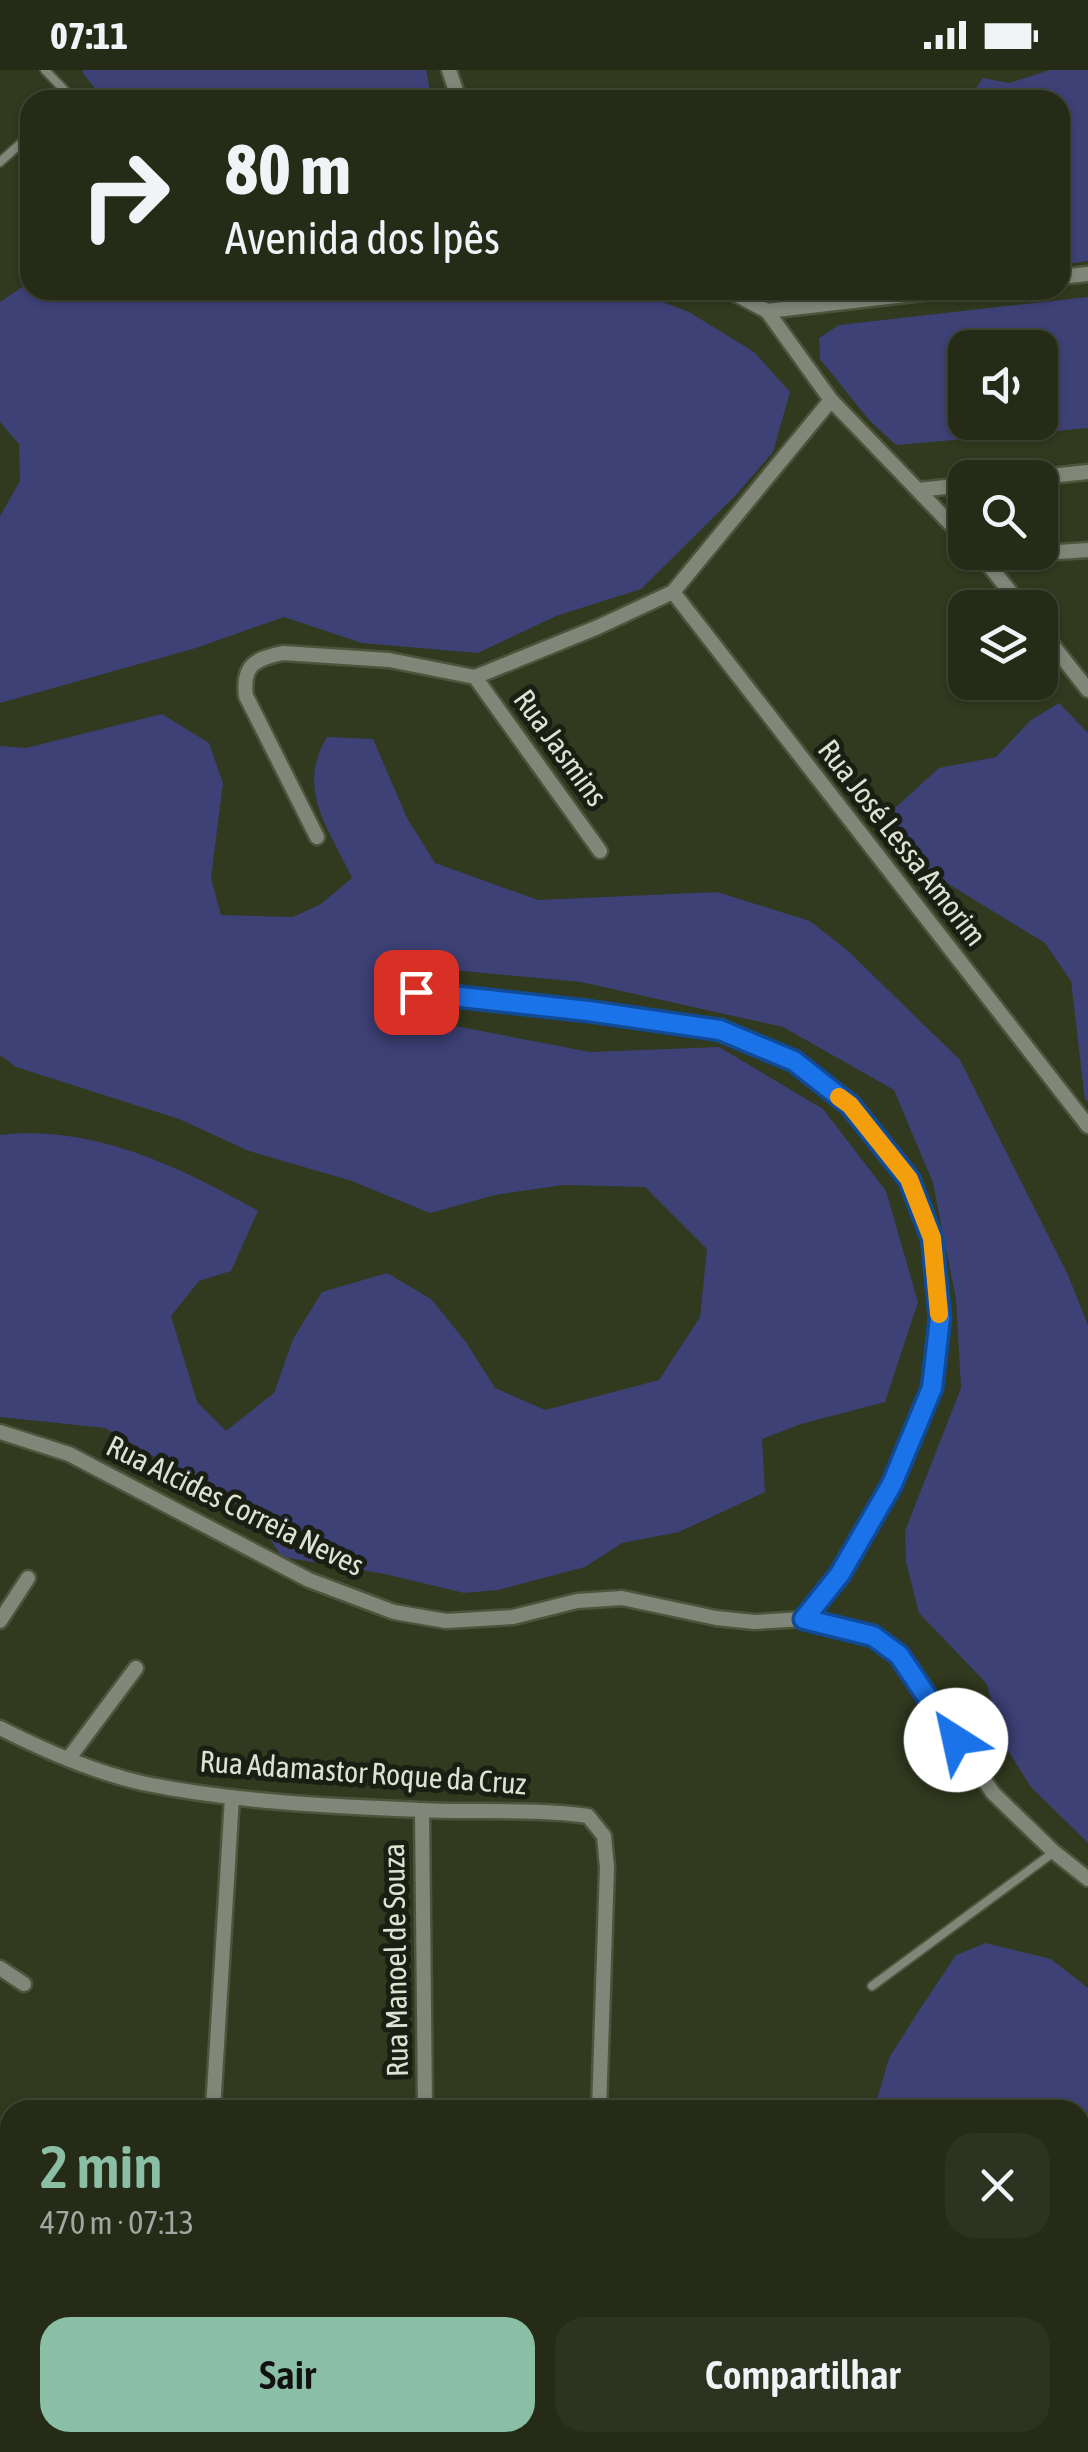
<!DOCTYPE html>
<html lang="pt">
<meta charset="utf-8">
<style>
body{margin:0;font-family:"Asap Condensed",sans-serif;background:#2d3320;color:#f1f3f6;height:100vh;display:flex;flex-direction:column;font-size:38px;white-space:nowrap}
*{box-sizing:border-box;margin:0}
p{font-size:32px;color:#a3a7a1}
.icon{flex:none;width:55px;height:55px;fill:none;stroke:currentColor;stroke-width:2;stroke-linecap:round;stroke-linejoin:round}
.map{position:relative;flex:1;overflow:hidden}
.side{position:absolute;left:0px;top:2030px;width:1090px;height:352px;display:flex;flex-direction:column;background:#252b17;border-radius:30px 30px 0 0;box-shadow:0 2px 8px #0004,0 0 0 2px #424736}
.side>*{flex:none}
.guide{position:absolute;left:20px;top:20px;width:1050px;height:210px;border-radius:30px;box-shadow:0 2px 8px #0004,0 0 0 2px #424736;background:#252b17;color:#f1f3f6;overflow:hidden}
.buttons{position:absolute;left:948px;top:260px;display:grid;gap:20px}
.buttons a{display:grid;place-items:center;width:110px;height:110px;border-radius:20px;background:#252b17;box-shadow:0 2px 8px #0004,0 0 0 2px #424736;font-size:50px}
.pin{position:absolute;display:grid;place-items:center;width:85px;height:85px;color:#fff;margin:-42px;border-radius:20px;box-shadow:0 5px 15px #0006}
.me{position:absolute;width:110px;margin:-55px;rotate:325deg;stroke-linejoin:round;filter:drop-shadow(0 0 8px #0008)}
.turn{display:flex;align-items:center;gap:35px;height:210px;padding:0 40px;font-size:45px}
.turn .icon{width:130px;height:130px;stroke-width:2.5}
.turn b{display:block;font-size:70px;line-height:85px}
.round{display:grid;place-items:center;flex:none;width:105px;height:105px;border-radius:30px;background:#2d3320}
.overview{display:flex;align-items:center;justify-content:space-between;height:170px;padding:0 40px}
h1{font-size:60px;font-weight:600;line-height:75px;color:#8abfa5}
.primary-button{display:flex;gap:20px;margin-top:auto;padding:20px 40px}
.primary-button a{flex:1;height:115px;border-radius:30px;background:#8abfa5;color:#111;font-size:40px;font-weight:600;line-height:115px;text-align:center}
.primary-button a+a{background:#2d3320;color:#f1f3f6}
.status{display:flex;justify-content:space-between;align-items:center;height:70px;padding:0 50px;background:#252b17;direction:ltr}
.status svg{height:28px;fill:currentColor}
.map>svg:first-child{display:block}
</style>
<div class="status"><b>07:11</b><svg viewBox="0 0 49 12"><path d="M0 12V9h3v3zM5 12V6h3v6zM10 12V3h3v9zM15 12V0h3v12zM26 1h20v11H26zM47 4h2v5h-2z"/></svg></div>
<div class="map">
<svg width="1088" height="2382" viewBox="0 0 1088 2382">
<rect width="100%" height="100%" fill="#31391f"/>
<path fill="#3d4176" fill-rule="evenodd" d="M84 0H426L432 30H104L82 2Z
M1050 0H1088V191L1060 195V30H968L983 8 1009 13Z
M30 212V220H631L689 242 754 282 790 322 773 382 736 425 641 519 556 546 478 583 362 573 284 547 196 578 0 633V446L20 411 19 374 0 352V232Z
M1088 227V358L896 375 869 350 820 289 819 268 839 255ZM965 278H1040V352H965Z
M1059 633 1088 663V1031L1085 1030 1071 911 1045 873 919 796 896 766 895 738 939 698 996 687 1031 650Z
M162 644 209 673 223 713 211 808 221 845 293 847 321 834 352 808C330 759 295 720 327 667L373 669 407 748 435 793 538 830 717 822 810 851 847 880 960 990 1068 1205 1088 1255V1773L1031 1717 1007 1679 986 1613 919 1543 906 1492 905 1461 961 1318 956 1229 933 1113 894 1020 783 957 581 912 441 899 383 911 404 946 590 982 719 977 823 1039 886 1121 918 1232 885 1332 801 1354 762 1369 765 1422 679 1462 622 1473 585 1497 498 1520 464 1523 385 1504 282 1487 254 1445 105 1358 0 1347V1065C93 1054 180 1097 258 1141L231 1201 199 1211 171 1246 197 1332 226 1361 274 1323 293 1269 322 1222 387 1203 431 1229 466 1272 495 1318 545 1340 659 1310 700 1247 707 1179 645 1117 563 1115 495 1125 430 1143 352 1111 249 1081 179 1049 16 997 0 985V676L26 678Z
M986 1873 1051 1889 1088 1918V2116L1080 2105V2040H874L889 1988 918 1942 956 1885Z
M1088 2298V2382H980L988 2373 1080 2372V2303Z"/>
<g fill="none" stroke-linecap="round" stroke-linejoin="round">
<defs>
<path id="lane" d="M45 0 71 27 68 30
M0 92 30 65
M415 922 588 941 719 960 794 991 850 1035 909 1109 932 1169 939 1247 932 1318 892 1414 840 1503 804 1549
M872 1916 1054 1782"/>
<path id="street" d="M449 0 459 30
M1060 207 1088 204
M728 220 767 241 831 330 965 469
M767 241 948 220
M1032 408 1088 402
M918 420 965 415
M979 483 1023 538
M982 487 1088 480
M673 522 1088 1056
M1040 559 1088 620
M475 607 600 781
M317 767 246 626C242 595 255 589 283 583L389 590 475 607 598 557 673 522 831 330
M0 1362 69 1384 309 1510 394 1542 446 1551 513 1547 577 1531 622 1528 716 1548 754 1552 804 1549 873 1566 899 1585 993 1723 1054 1782 1088 1809
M0 1551 28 1508
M0 1658C43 1680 94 1702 142 1713 233 1732 329 1736 421 1740 477 1743 533 1738 588 1746L604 1766 607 1797 599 2040
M69 1688 136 1598
M422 1740 425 2040
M0 1898 24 1914
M213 2040 232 1727
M0 2127 10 2129
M0 2360 10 2370
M577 2372 581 2382
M199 2382V2372
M258 2382 278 2372"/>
</defs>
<use href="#lane" stroke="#4d543c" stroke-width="12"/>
<use href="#street" stroke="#4d543c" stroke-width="19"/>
<use href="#lane" stroke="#818679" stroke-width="8"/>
<use href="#street" stroke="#818679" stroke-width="14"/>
</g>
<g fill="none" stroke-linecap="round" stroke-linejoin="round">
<defs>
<path id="route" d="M416 922 588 941 720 960 794 991 850 1035 909 1109 932 1168 940 1248 932 1318 892 1414 840 1504 804 1549 873 1566 899 1585 956 1670"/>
</defs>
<use href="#route" stroke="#114b97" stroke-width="25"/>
<use href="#route" stroke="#1a73e8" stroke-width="18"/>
<path stroke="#f59e0b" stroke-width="18" d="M839 1027 850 1035 909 1109 932 1168 939 1244"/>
</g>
<g text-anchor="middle" stroke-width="10" stroke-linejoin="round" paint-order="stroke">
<g font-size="30" fill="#dde2d2" stroke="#1b1e13">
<text transform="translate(560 678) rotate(54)" y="10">Rua Jasmins</text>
<text transform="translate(902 773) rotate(52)" y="10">Rua José Lessa Amorim</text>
<text transform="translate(235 1436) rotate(26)" y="10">Rua Alcides Correia Neves</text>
<text transform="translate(363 1703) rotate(4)" y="10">Rua Adamastor Roque da Cruz</text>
<text transform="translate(396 1890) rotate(-91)" y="10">Rua Manoel de Souza</text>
</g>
</g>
</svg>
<div class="buttons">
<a><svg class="icon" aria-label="sound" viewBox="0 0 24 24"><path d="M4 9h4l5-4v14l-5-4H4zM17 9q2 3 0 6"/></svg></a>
<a><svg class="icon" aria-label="search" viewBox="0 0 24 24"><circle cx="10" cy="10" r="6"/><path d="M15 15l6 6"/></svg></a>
<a><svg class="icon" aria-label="layers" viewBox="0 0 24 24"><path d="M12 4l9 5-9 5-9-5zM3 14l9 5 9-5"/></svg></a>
</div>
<div class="pin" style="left:416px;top:922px;background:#d93025"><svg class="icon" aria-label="arrive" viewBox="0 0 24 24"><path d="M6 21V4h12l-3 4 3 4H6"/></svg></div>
<svg class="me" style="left:956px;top:1670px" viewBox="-20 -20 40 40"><circle r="19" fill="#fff"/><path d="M0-13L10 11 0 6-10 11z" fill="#1a73e8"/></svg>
<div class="guide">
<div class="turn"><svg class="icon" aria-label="right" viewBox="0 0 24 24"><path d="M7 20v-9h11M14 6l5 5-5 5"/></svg><div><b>80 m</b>Avenida dos Ipês</div></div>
</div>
<section class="side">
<div class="overview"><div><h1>2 min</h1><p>470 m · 07:13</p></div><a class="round"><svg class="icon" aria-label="close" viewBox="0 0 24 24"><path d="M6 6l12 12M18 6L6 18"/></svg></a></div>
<div class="primary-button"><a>Sair</a><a>Compartilhar</a></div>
</section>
</div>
